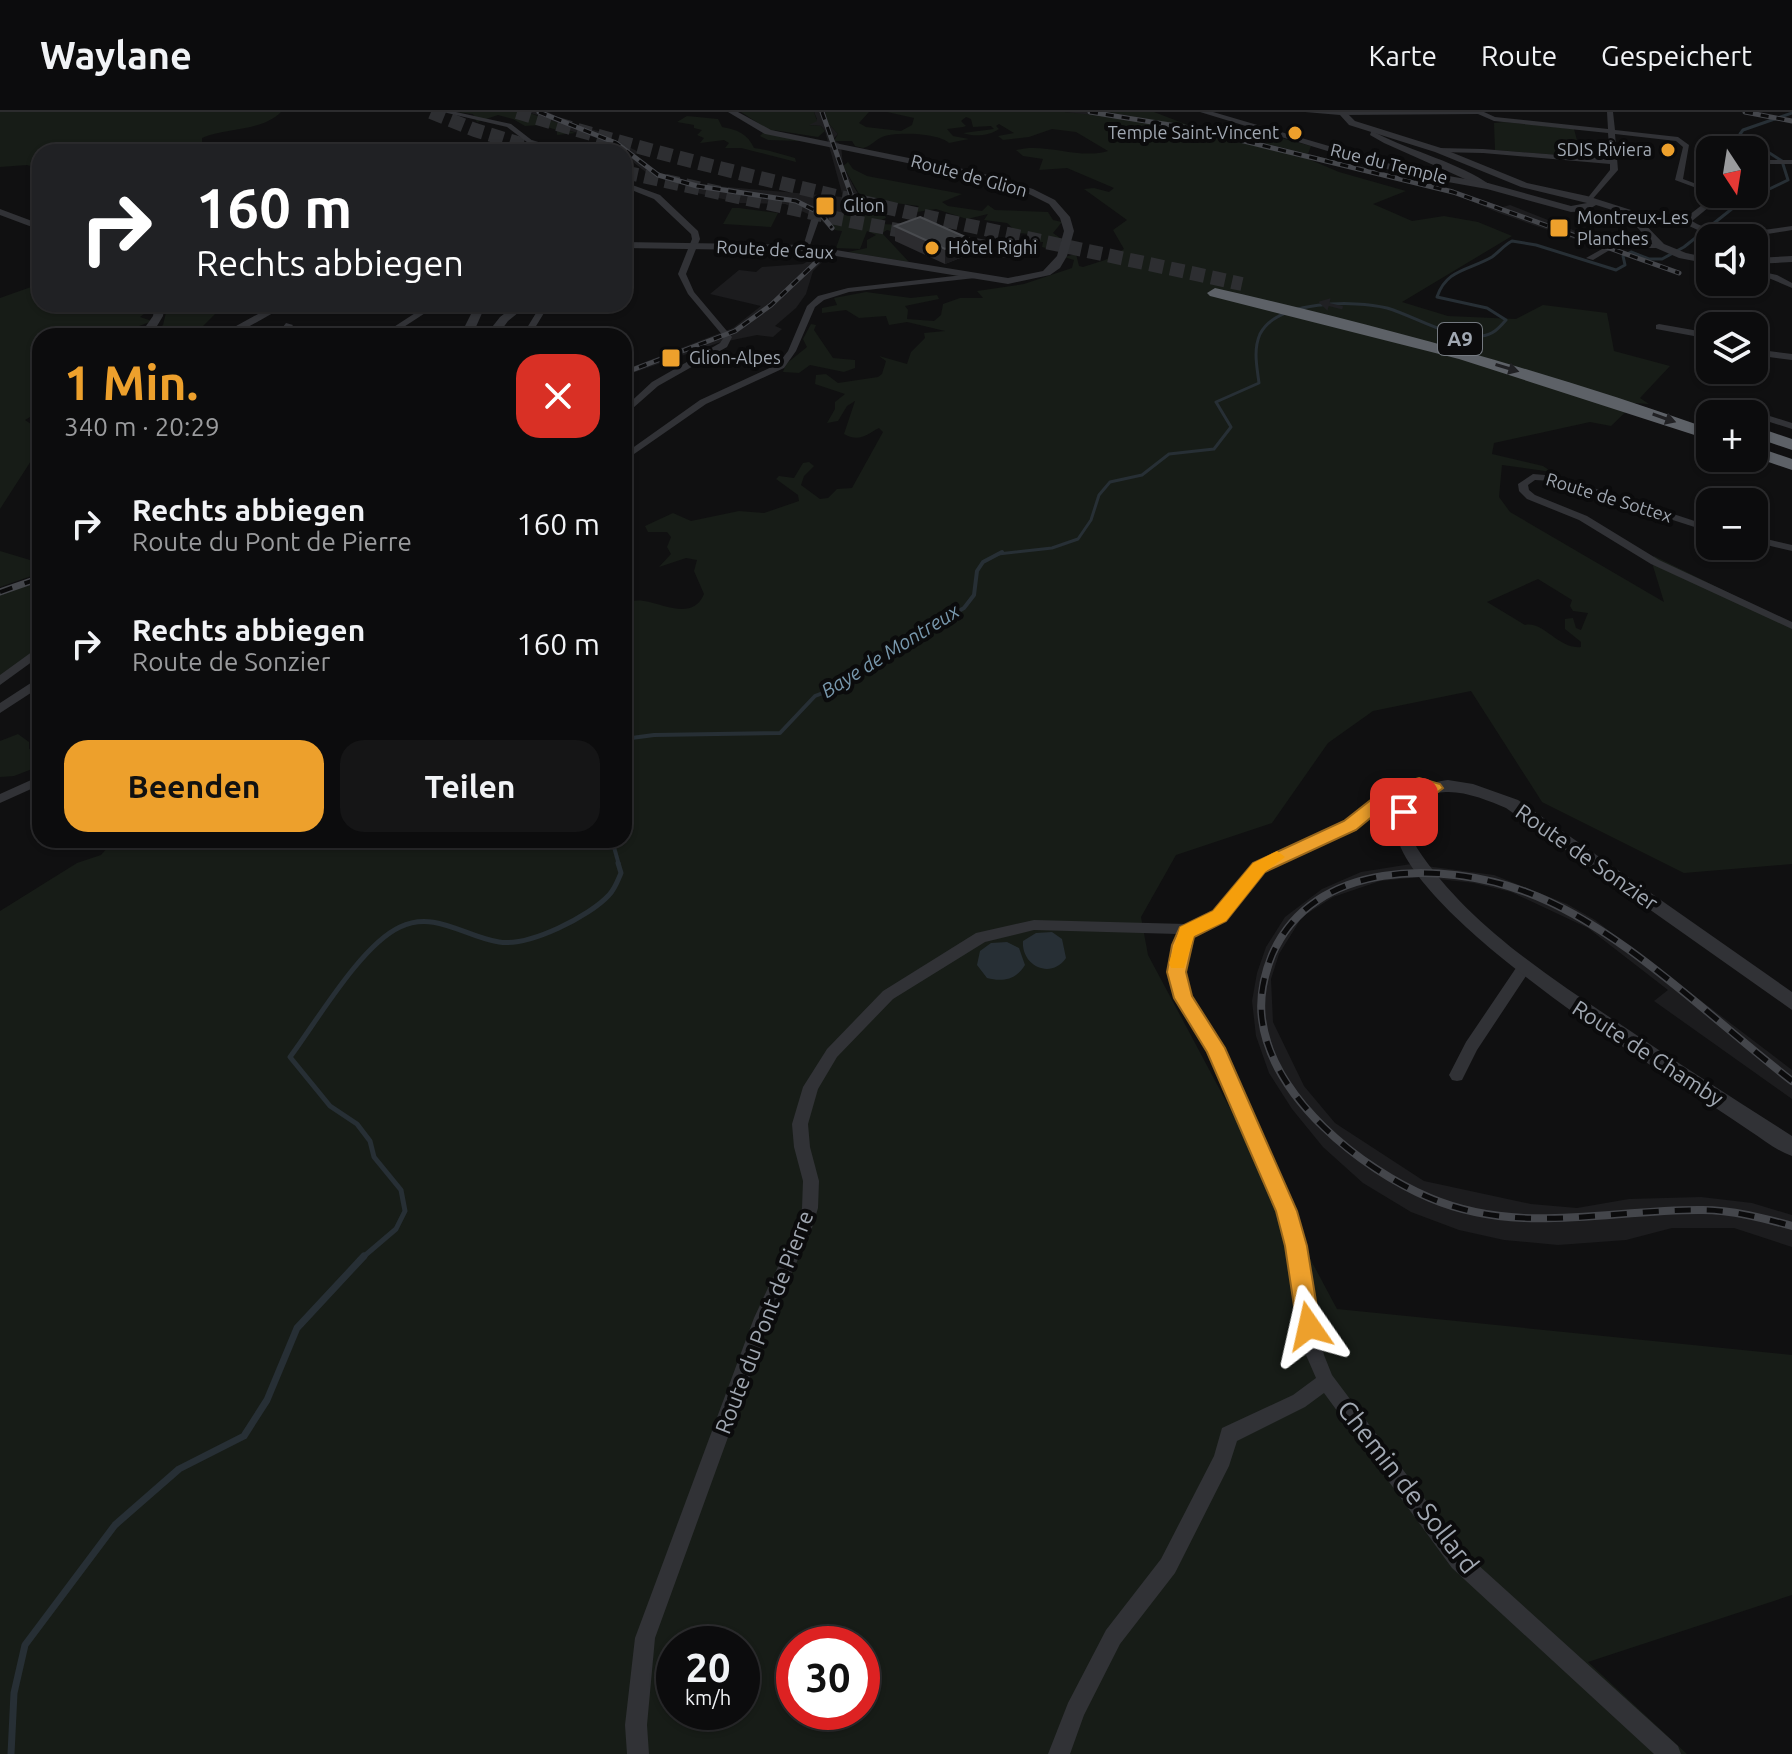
<!DOCTYPE html>
<html lang="de">
<meta charset="utf-8">
<style>
body{margin:0;font-family:Ubuntu,sans-serif;background:#151516;color:#f1f3f6;height:100vh;display:flex;flex-direction:column;font-size:30px;white-space:nowrap}
*{box-sizing:border-box;margin:0}
p{font-size:26px;color:#9a9b9d}
.icon{flex:none;width:44px;height:44px;fill:none;stroke:currentColor;stroke-width:2;stroke-linecap:round;stroke-linejoin:round}
.map{position:relative;flex:1;overflow:hidden}
.panel{position:absolute;left:32px;top:216px;width:600px;height:520px;display:flex;flex-direction:column;background:#0c0c0d;border-radius:24px;box-shadow:0 2px 6px #0004,0 0 0 2px #2c2c2e}
.panel>*{flex:none}
.banner{position:absolute;left:32px;top:32px;width:600px;height:168px;border-radius:24px;box-shadow:0 2px 6px #0004,0 0 0 2px #2c2c2e;background:#202124;color:#fff;overflow:hidden}
.needle{width:52px;rotate:168deg}
.tools{position:absolute;left:1696px;top:24px;display:grid;gap:16px}
.tools a{display:grid;place-items:center;width:72px;height:72px;border-radius:16px;background:#0c0c0d;box-shadow:0 2px 6px #0004,0 0 0 2px #2c2c2e;font-size:40px}
.speed{position:absolute;left:656px;top:1514px;display:flex;gap:16px;font-size:40px;font-weight:700;text-align:center}
.speed>*{display:grid;place-content:center;width:104px;height:104px;border-radius:50%;background:#0c0c0d;box-shadow:0 2px 6px #0004,0 0 0 2px #2c2c2e;line-height:1}
.speed small{font-size:20px;font-weight:400}
.speed .limit{border:12px solid #d22;background:#fff;color:#111}
.pin{position:absolute;display:grid;place-items:center;width:68px;height:68px;color:#fff;margin:-34px;border-radius:16px;box-shadow:0 4px 12px #0006}
.me{position:absolute;width:88px;margin:-44px;rotate:349deg;stroke-linejoin:round;filter:drop-shadow(0 0 6px #0008)}
.turn{display:flex;align-items:center;gap:28px;height:168px;padding:0 32px;font-size:36px}
.turn .icon{width:104px;height:104px;stroke-width:2.5}
.turn b{display:block;font-size:56px;line-height:68px}
.round{display:grid;place-items:center;flex:none;width:84px;height:84px;border-radius:24px;background:#151516}
.headline{display:flex;align-items:center;justify-content:space-between;height:136px;padding:0 32px}
h1{font-size:48px;font-weight:700;line-height:60px;color:#eda02c}
.action{display:flex;gap:16px;margin-top:auto;padding:16px 32px}
.action a{flex:1;height:92px;border-radius:24px;background:#eda02c;color:#111;font-size:32px;font-weight:700;line-height:92px;text-align:center}
.action a+a{background:#151516;color:#f1f3f6}
ul{padding:0;list-style:none}
li{display:flex;align-items:center;gap:24px;height:120px;padding:0 32px}
li div{flex:1}
li b{display:block;font-size:30px}
li em{font-style:normal}
header{display:flex;align-items:center;gap:48px;box-sizing:border-box;height:112px;padding:0 40px;background:#0c0c0d;border-bottom:2px solid #2c2c2e}
header strong{font-size:38px}
nav{display:flex;gap:44px;margin-inline-start:auto;font-size:28px}
.map>svg:first-child{display:block}
</style>
<header>
<strong>Waylane</strong>
<nav><a>Karte</a><a>Route</a><a>Gespeichert</a></nav>
</header>
<div class="map">
<svg width="1792" height="1642" viewBox="0 0 1792 1642">
<rect width="100%" height="100%" fill="#101011"/>
<path fill="#1c1c1e" d="M527 0H548L572 12 606 21 604 23 639 40 635 42 638 48 655 61 670 66 705 73 843 85 825 19 821 14 808 13 817 7 814 0H825L828 11 838 22 833 27 841 33 843 54 855 77 861 86 883 90 879 99 830 102 835 116H829L820 107 785 92 740 91 697 81 696 74 647 61 605 28 559 16 562 15 547 6Z
M1065 0H1107L1209 18 1436 73 1503 95 1510 93 1588 124 1577 128 1499 101 1450 80 1212 23Z
M822 141 829 143 813 159 806 182 796 196 775 214 782 217 773 225 757 223 718 231 624 264V258L733 216 761 194 710 182 739 158 756 160 762 155 803 152Z
M1411 752 1494 763 1567 792 1595 808 1792 958V987L1654 889 1668 878 1588 816 1511 780 1474 771 1420 765 1380 769 1333 785 1302 805 1279 842 1271 867 1273 910 1304 974 1335 1011 1424 1069 1531 1092 1577 1096 1629 1087 1701 1085 1752 1091 1792 1103V1135L1734 1116H1672L1626 1128 1558 1133 1504 1128 1459 1118 1411 1100 1363 1071 1323 1035 1292 997 1269 961 1256 924 1252 889 1257 861 1266 835 1285 805 1322 777 1361 760Z"/>
<path fill="#171c17" fill-rule="evenodd" d="M0 0H281C261 20 227 15 202 26V34L207 40H40V57L27 53 0 55Z
M457 0H527L563 13 559 16 576 21 557 23V18L540 13 525 14 513 7 498 3 477 10 473 2Z
M741 0H814L817 9 809 13 821 14 825 19 818 25 773 18 800 29 768 28 760 24 767 17Z
M825 0H869L859 11 866 15 901 19 912 13 914 6 887 0H1065L1103 4 1212 23 1306 46 1339 60 1406 79 1373 92 1412 109 1444 104 1478 110 1512 124 1402 190 1448 204 1516 207 1543 193 1607 201 1614 239 1670 254 1640 286 1649 292 1635 291 1611 314 1590 310 1494 331 1492 342 1543 354 1552 360 1502 353 1499 385 1510 400 1664 490 1653 454 1654 444 1792 512V752L1684 761 1542 690 1471 579 1373 599 1328 631 1272 711 1176 743 1141 805 1148 843 1337 1197 1792 1243V1483L1588 1550 1687 1642H0V799L77 751 101 743 107 736V728H624V489C631 489 638 488 644 489 664 492 693 509 704 482L694 459 697 448 686 446 659 455 671 442 667 435 671 425 667 420H648L645 414 673 401 691 409 739 399 764 401 799 389 798 383 776 367 779 364 794 366 803 351 809 350 814 354 804 364 801 373 820 387 828 386 837 377 852 376 883 320 879 316C867 322 860 331 844 322L855 289 847 294 838 309 827 311 835 297V290L845 282 815 272 816 263 826 262 838 271 878 265 882 262 886 249 879 244 907 252 911 240 925 226 924 221 945 219 907 210 889 213 886 204 859 206 846 198 822 201V196L837 193 834 186 866 180 911 186 937 183 939 187 905 194 908 198 907 207 934 209 941 203 943 192 960 186H983L977 179 1024 172 1072 156 1074 148 1064 145 1076 142 1079 154 1083 155 1105 148 1124 137 1113 118 1127 108 1084 77 1094 76 1109 80 1114 76 1067 56 1039 58 1043 47 1023 44 1016 38C1046 30 1079 48 1108 39L1076 20 1052 17 1029 25 1003 28 998 24 1014 21 999 12 996 14 999 17C989 24 974 25 963 21L994 17 991 14 973 15 971 7 966 5 961 9 966 14 963 15 947 17 953 24 969 27 949 31C938 21 893 19 880 26 873 30 871 34 863 36L855 34 852 29H834L838 22 828 11ZM1538 467 1572 488 1570 494 1573 499 1588 501 1581 518 1576 516 1573 506 1565 507V517L1581 530V535C1559 538 1544 509 1525 513L1487 490ZM674 1532H742V1600H674ZM794 1532H862V1600H794Z
M1107 0H1154L1193 15 1229 12 1311 34 1308 42 1209 18Z
M687 4 718 7 722 15C736 17 748 22 754 36 769 38 780 42 795 46L796 50 741 36H725L729 31 724 28 700 31 704 26 697 23 702 18 694 16V13L677 10Z
M1504 10 1574 17 1578 32 1608 35 1609 47 1495 38 1494 11Z
M848 50 853 57 867 64 962 82 942 90 948 94 982 99 988 93 995 98 1048 100 1053 108 1062 110 1053 121 1060 126H1048L1052 130 1046 136 1042 135 1043 130 1031 131 1029 135 1036 140 1030 144 1011 133 1029 128 1030 122 1018 121 1007 111 984 108 988 102 967 107 936 97 911 101 919 94 862 87 843 54Z
M732 96H739L778 101 771 115 723 112Z
M860 102H884L886 106 879 109 882 112 902 113 897 121 887 118 882 121 909 150 848 140 867 136V128L876 123 867 119 860 137 836 136 842 119 835 118 826 110 843 103Z
M40 166V192H149L148 199 140 205 152 209 132 217 131 221 139 224H40V299L25 308 40 318V335L0 397V186L31 175Z
M168 192H215V202L203 214H218L220 221 215 224H152L163 213Z
M811 212 816 213 814 218 833 246 855 248V256L844 260 810 253 799 261 783 260 786 252 807 235 803 227Z
M0 439 40 451V461L0 475Z
M40 469V536L0 567V483Z
M18 622 29 630V637L36 638 40 634V654L14 664 0 665V629Z"/>
<path fill="#272f35" d="M1052 820 1062 827 1066 846C1051 868 1021 854 1023 829L1036 821Z
M1007 830 1019 836 1025 853C1016 868 1002 870 987 866L977 853 980 839 991 831Z"/>
<g fill="none" stroke-linecap="round" stroke-linejoin="round">
<path stroke="#272f35" stroke-width="3" d="M998 442 1052 436 1078 427 1091 408 1099 383 1110 370 1142 363 1169 342 1214 337 1231 315 1216 290 1259 271C1257 255 1253 238 1260 222 1277 188 1355 188 1387 196 1417 205 1449 227 1481 224 1493 223 1499 216 1506 208L1487 196 1437 185C1446 157 1470 158 1492 145 1499 140 1504 133 1512 129L1536 133 1616 158 1625 153 1623 144 1631 140 1649 147H1662L1684 135 1738 92 1788 68 1782 49 1740 22 1743 18 1792 1"/>
<path stroke="#272f35" stroke-width="4" d="M624 627 654 623 780 621 815 584 836 576 885 541 964 496 974 483 977 459 983 450 1002 440
M612 728 619 753"/>
<path stroke="#272f35" stroke-width="5" d="M362 1146 396 1117 405 1099 401 1078 374 1045 370 1029 357 1012 330 994 290 945C317 909 361 833 400 815 435 798 465 825 499 830 529 835 590 804 609 783 615 777 618 768 621 761L618 751"/>
<path stroke="#272f35" stroke-width="7" d="M11 1642 14 1581 25 1533 115 1413 179 1357 244 1324 267 1288 297 1216 364 1144"/>
<path stroke="#2d2e31" stroke-width="14" stroke-dasharray="14 7" stroke-linecap="butt" d="M431 0 475 18 547 40
M517 0C755 73 999 119 1242 172
M624 60 840 107 1012 140"/>
<path fill="#313236" fill-rule="evenodd" d="M443 0H456L511 12 547 40H540L507 15Z
M1339 0H1484L1495 5 1608 17 1607 0H1613L1615 18 1678 25 1689 33 1683 67 1710 77V81L1675 68 1683 35 1676 29 1615 22 1618 58 1590 90 1586 88 1610 58V52L1483 41 1438 40 1435 38 1438 36 1483 37 1610 47 1608 21 1494 9 1478 2 1342 3Z
M1372 17H1376V21C1413 40 1458 50 1492 74L1485 76 1384 31 1370 23Z
M1761 48H1792V52H1766L1754 68V60Z
M624 70 660 83 698 119 700 127 686 162 694 180 732 225 727 235 658 274 624 304V296L652 270 720 231 724 225 688 182 678 162 692 127 691 122 654 87 624 75Z
M1716 82H1725L1692 109C1722 128 1759 118 1792 114V118C1755 124 1718 132 1684 111V107Z
M815 106 819 108 809 136 802 138 811 108Z
M1611 132H1660L1664 134 1660 136H1613L1593 148 1586 146Z
M1754 158 1777 163 1792 171V176L1771 167 1754 162Z
M972 162 976 164 975 166 849 180 824 188 815 195 796 239 784 256 706 292 624 349V342L700 288 778 252 788 239 807 194 818 184 848 176Z
M429 192H439L390 224H380Z
M537 192H545L544 201 530 224H522L536 201Z
M286 211 293 213 285 224H276Z
M1659 212 1710 221V227L1656 217V213Z
M1754 237 1792 242V248L1754 243Z
M1735 293 1792 311V317L1754 305V302L1732 298 1730 296Z
M1533 362 1557 364 1710 414V420L1552 369 1535 368 1528 373 1529 378 1535 383 1587 404 1659 448 1792 510V517L1651 452 1579 408 1527 387 1519 379 1518 372Z
M1754 424 1792 433V439L1754 430Z
M40 534V544L0 573V563Z
M40 565V575L0 601V591Z
M40 664V673L0 691V682Z
M1413 670 1435 672 1441 676C1433 684 1413 677 1400 682 1380 689 1369 708 1351 719 1328 733 1300 737 1276 751 1244 770 1232 814 1193 822L1183 860 1190 884 1224 936 1294 1099 1324 1243 1332 1263 1466 1442 1678 1634 1681 1642H1654L1452 1456 1324 1281 1305 1295 1237 1329 1229 1354 1175 1461 1120 1532 1084 1603 1070 1642H1048L1068 1591 1106 1518 1161 1447 1214 1344 1222 1316 1293 1283 1316 1266 1306 1243 1278 1099 1210 939 1176 886 1169 860 1178 822 1034 818 985 830 893 887 837 945 818 977 808 1012 810 1035 819 1069 818 1096 812 1116 771 1207 655 1526 647 1613 649 1642H627L625 1613 635 1526 754 1206 796 1116 802 1096 803 1069 794 1035 792 1012 803 975 827 937 883 879 976 821 1034 808 1186 812C1219 806 1230 772 1255 752 1281 731 1317 729 1345 710 1372 693 1377 676 1413 670Z
M1523 851 1528 853 1530 857 1528 861 1477 938 1462 968 1457 969 1452 968 1449 963 1466 930 1518 853Z"/>
<path fill="#313236" fill-rule="evenodd" d="M728 0H738L771 18 978 60 1033 77 1055 88 1070 105 1074 119 1067 144 1060 156 1050 163 1008 172 805 139 624 136V130L805 133 1008 166 1043 159 1057 144 1064 119 1060 106 1049 92 1027 81 976 65 765 22Z
M1200 0H1213L1404 56 1488 71 1571 94 1587 91 1521 75 1435 40 1349 13 1340 3 1305 0H1346L1355 9 1441 36 1527 71 1587 84 1631 98 1664 132 1686 141 1710 146V152L1679 146 1656 136 1625 102 1596 93 1586 99 1571 100 1487 77 1403 62Z
M0 97 40 112V118L0 103Z
M1792 144V150L1754 152V146Z
M155 192H165L163 204 151 224H139L153 204Z
M276 192H289L232 224H218Z
M476 192H486L472 224H460Z
M517 192H529L508 209 497 224H485L500 205Z
M1448 668 1473 672 1518 688 1792 880V898L1506 696C1480 685 1430 664 1414 701 1409 712 1411 726 1417 736 1466 811 1550 866 1623 914 1679 952 1736 988 1792 1024V1044C1777 1039 1764 1028 1750 1019 1727 1003 1703 988 1679 972 1625 936 1364 771 1398 697 1408 677 1427 671 1448 668Z"/>
<path fill="#5d6167" fill-rule="evenodd" d="M1215 176C1383 214 1548 260 1710 317V328L1459 247 1210 184 1207 181Z
M1754 314 1792 327V338L1754 325Z
M1754 334 1792 347V358L1754 345Z"/>
<defs>
<path id="rail-far2" d="M539 0 616 31 658 63 697 74 796 89 820 101 832 116
M822 0 853 88
M1090 0 1195 17 1453 80 1679 161
M1745 0 1792 9
M624 261 735 219 771 193 825 142"/>
<path id="rail-far1" d="M0 480 40 466"/>
<path id="rail" d="M1792 969C1711 907 1621 815 1526 780 1443 749 1313 747 1272 843 1264 863 1259 884 1262 907 1272 986 1361 1057 1430 1086 1520 1124 1609 1097 1702 1098 1732 1098 1763 1106 1792 1114"/>
</defs>
<use href="#rail-far2" stroke="#44464b" stroke-width="5"/>
<use href="#rail-far1" stroke="#44464b" stroke-width="7"/>
<use href="#rail" stroke="#44464b" stroke-width="8"/>
<use href="#rail-far2" stroke="#0b0b0c" stroke-width="3" stroke-dasharray="8" stroke-linecap="butt"/>
<use href="#rail-far1" stroke="#0b0b0c" stroke-width="4" stroke-dasharray="13" stroke-linecap="butt"/>
<use href="#rail" stroke="#0b0b0c" stroke-width="5" stroke-dasharray="16" stroke-linecap="butt"/>
</g>
<path fill="#2c2c2f" d="M895 114 970 127V142L945 152 895 129Z"/>
<path fill="#1b1b1d" d="M970 127V142L945 152V137Z"/>
<path fill="#383a3d" stroke="#494b4f" stroke-width="2" d="M920 105 970 127 945 137 895 114Z"/>
<defs><path id="oneway-solid" d="M-6-.8H1V-3.2L6.5 0L1 3.2V.8H-6Z" transform="scale(2)"/></defs>
<g fill="#202023">
<use href="#oneway-solid" transform="translate(1331 193) rotate(-166)"/>
<use href="#oneway-solid" transform="translate(1507 256) rotate(17)"/>
<use href="#oneway-solid" transform="translate(1664 306) rotate(19)"/>
</g>
<path fill="#eda02c" stroke="#9a681d" stroke-width="2" d="M1419 666 1440 672 1443 676 1404 706 1395 700 1413 679 1397 684 1356 718 1265 760 1226 809 1194 825 1186 860 1192 884 1225 936 1297 1099 1307 1134 1320 1214 1317 1222 1309 1225 1301 1222 1297 1214 1285 1134 1276 1099 1207 940 1174 886 1167 860 1172 833 1180 815 1213 799 1253 751 1344 709 1386 676Z"/>
<path fill="#f59e0b" d="M1277 739 1285 745 1265 760 1226 809 1194 824 1184 856H1171L1169 851 1180 815 1213 799 1253 751Z"/>
<g fill="#eda02c" stroke="#0b0b0c" stroke-width="3">
<circle cx="1295" cy="21" r="8"/>
<circle cx="1668" cy="38" r="8"/>
<rect x="815" y="84" width="20" height="20" rx="4"/>
<rect x="1549" y="106" width="20" height="20" rx="4"/>
<circle cx="932" cy="136" r="8"/>
<rect x="661" y="236" width="20" height="20" rx="4"/>
</g>
<g text-anchor="middle" stroke-width="8" stroke-linejoin="round" paint-order="stroke">
<g font-size="18" fill="#a1a8b2" stroke="#0b0b0c" text-anchor="start">
<text x="1279" y="27" text-anchor="end">Temple Saint-Vincent</text>
<text x="1652" y="44" text-anchor="end">SDIS Riviera</text>
<text x="843" y="100">Glion</text>
<text x="1577" y="112">Montreux-Les<tspan x="1577" dy="21">Planches</tspan></text>
<text x="948" y="142">Hôtel Righi</text>
<text x="689" y="252">Glion-Alpes</text>
</g>
<g font-size="18" fill="#a1a8b2" stroke="#0b0b0c">
<text transform="translate(1389 52) rotate(14)" y="6">Rue du Temple</text>
<text transform="translate(969 64) rotate(15)" y="6">Route de Glion</text>
<text transform="translate(775 138) rotate(3)" y="6">Route de Caux</text>
<text transform="translate(1609 386) rotate(17)" y="6">Route de Sottex</text>
</g>
<rect fill="#0b0b0c" stroke="#747980" stroke-width="2" x="1438" y="211" width="44" height="32" rx="6"/>
<g font-size="20" font-weight="bold" fill="#a1a8b2">
<text x="1460" y="234">A9</text>
</g>
<g font-size="20" font-style="italic" fill="#7898ad" stroke="#0b0b0c">
<text transform="translate(890 539) rotate(-32)" y="7">Baye de Montreux</text>
</g>
<g font-size="22" fill="#a1a8b2" stroke="#0b0b0c">
<text transform="translate(1587 745) rotate(35)" y="8">Route de Sonzier</text>
<text transform="translate(1648 941) rotate(33)" y="8">Route de Chamby</text>
<text transform="translate(764 1210) rotate(-69)" y="8">Route du Pont de Pierre</text>
</g>
<g font-size="26" fill="#a1a8b2" stroke="#0b0b0c">
<text transform="translate(1408 1375) rotate(52)" y="9">Chemin de Sollard</text>
</g>
</g>
</svg>
<div class="tools">
<a><svg class="needle" viewBox="-14 -14 28 28"><path d="M0-13l5 13h-10z" fill="#e53935"/><path d="M0 13l5-13h-10z" fill="#9a9b9d"/></svg></a>
<a><svg class="icon" aria-label="sound" viewBox="0 0 24 24"><path d="M4 9h4l5-4v14l-5-4H4zM17 9q2 3 0 6"/></svg></a>
<a><svg class="icon" aria-label="layers" viewBox="0 0 24 24"><path d="M12 4l9 5-9 5-9-5zM3 14l9 5 9-5"/></svg></a>
<a>+</a>
<a>−</a>
</div>
<div class="speed"><div>20<small>km/h</small></div><div class="limit">30</div></div>
<div class="pin" style="left:1404px;top:700px;background:#d93025"><svg class="icon" aria-label="arrive" viewBox="0 0 24 24"><path d="M6 21V4h12l-3 4 3 4H6"/></svg></div>
<svg class="me" style="left:1309px;top:1214px" viewBox="-20 -20 40 40"><path d="M0-17L14 15 0 8-14 15z" fill="#eda02c" stroke="#fff" stroke-width="4"/></svg>
<div class="banner">
<div class="turn"><svg class="icon" aria-label="right" viewBox="0 0 24 24"><path d="M7 20v-9h11M14 6l5 5-5 5"/></svg><div><b>160 m</b>Rechts abbiegen</div></div>
</div>
<section class="panel">
<div class="headline"><div><h1>1 Min.</h1><p>340 m · 20:29</p></div><a class="round" style="background:#d93025;color:#fff"><svg class="icon" aria-label="close" viewBox="0 0 24 24"><path d="M6 6l12 12M18 6L6 18"/></svg></a></div>
<ul>
<li><svg class="icon" aria-label="right" viewBox="0 0 24 24"><path d="M7 20v-9h11M14 6l5 5-5 5"/></svg><div><b>Rechts abbiegen</b><p>Route du Pont de Pierre</p></div><em>160 m</em></li>
<li><svg class="icon" aria-label="right" viewBox="0 0 24 24"><path d="M7 20v-9h11M14 6l5 5-5 5"/></svg><div><b>Rechts abbiegen</b><p>Route de Sonzier</p></div><em>160 m</em></li>
</ul>
<div class="action"><a>Beenden</a><a>Teilen</a></div>
</section>
</div>
